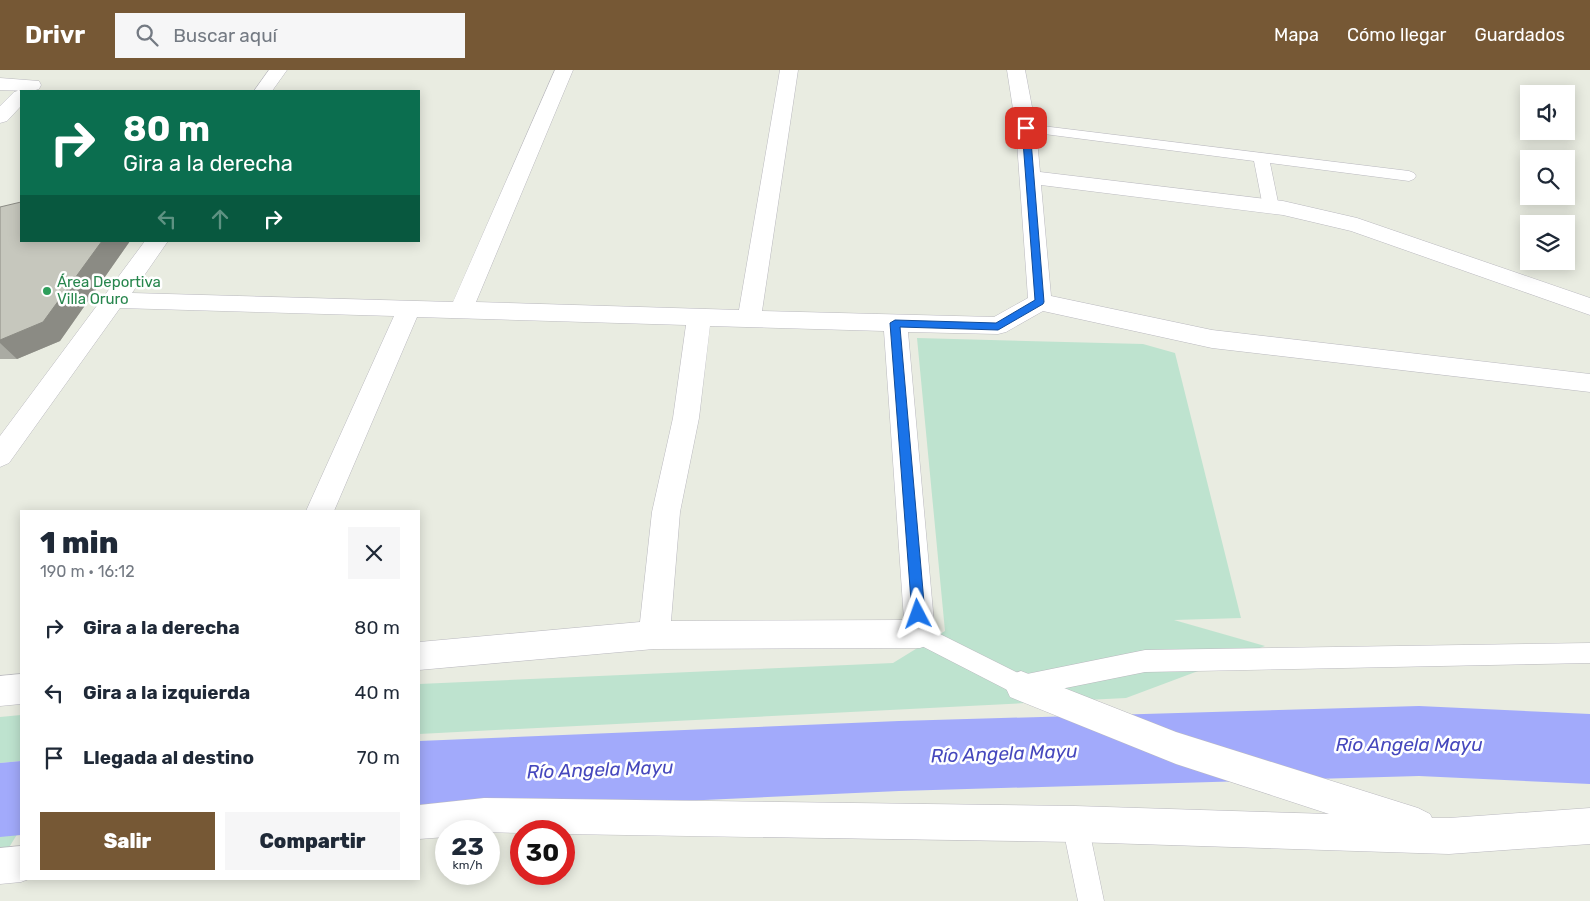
<!DOCTYPE html>
<html lang="es">
<meta charset="utf-8">
<style>
body{margin:0;font-family:Rubik,sans-serif;background:#f6f6f7;color:#1f2937;height:100vh;display:flex;flex-direction:column;font-size:19px;white-space:nowrap}
*{box-sizing:border-box;margin:0}
p{font-size:16px;color:#747a83}
.icon{flex:none;width:28px;height:28px;fill:none;stroke:currentColor;stroke-width:2;stroke-linecap:round;stroke-linejoin:round}
.map{position:relative;flex:1;overflow:hidden}
.panel{position:absolute;left:20px;top:440px;width:400px;height:370px;display:flex;flex-direction:column;background:#fff;border-radius:0px;box-shadow:0 2px 12px #0003}
.panel>*{flex:none}
.guide{position:absolute;left:20px;top:20px;width:400px;height:152px;border-radius:0px;box-shadow:0 2px 12px #0003;background:#0b6e4f;color:#fff;overflow:hidden}
.fabs{position:absolute;left:1520px;top:15px;display:grid;gap:10px}
.fabs a{display:grid;place-items:center;width:55px;height:55px;border-radius:0px;background:#fff;box-shadow:0 2px 12px #0003;font-size:25px}
.speed{position:absolute;left:435px;top:750px;display:flex;gap:10px;font-size:25px;font-weight:700;text-align:center}
.speed>*{display:grid;place-content:center;width:65px;height:65px;border-radius:50%;background:#fff;box-shadow:0 2px 12px #0003;line-height:1}
.speed small{font-size:12px;font-weight:400}
.speed .limit{border:8px solid #d22;background:#fff;color:#111}
.pin{position:absolute;display:grid;place-items:center;width:42px;height:42px;color:#fff;margin:-21px;border-radius:10px;box-shadow:0 2px 8px #0006}
.me{position:absolute;width:55px;margin:-28px;rotate:356deg;stroke-linejoin:round;filter:drop-shadow(0 0 4px #0008)}
.turn{display:flex;align-items:center;gap:18px;height:105px;padding:0 20px;font-size:22px}
.turn .icon{width:65px;height:65px;stroke-width:2.5}
.turn b{display:block;font-size:35px;line-height:42px}
.lanes{display:flex;align-items:center;height:48px;padding:0 20px;background:#0003;justify-content:center;gap:25px;direction:ltr}
.lanes .off{opacity:.35}
.round{display:grid;place-items:center;flex:none;width:52px;height:52px;border-radius:0px;background:#f6f6f7}
.headline{display:flex;align-items:center;justify-content:space-between;height:85px;padding:0 20px}
h1{font-size:30px;font-weight:800;line-height:38px}
.primary-button{display:flex;gap:10px;margin-top:auto;padding:10px 20px}
.primary-button a{flex:1;height:58px;border-radius:0px;background:#765835;color:#fff;font-size:20px;font-weight:800;line-height:58px;text-align:center}
.primary-button a+a{background:#f6f6f7;color:#1f2937}
ul{padding:0;list-style:none}
li{display:flex;align-items:center;gap:15px;height:65px;padding:0 20px}
li div{flex:1}
li b{display:block;font-size:19px}
li em{font-style:normal}
header{display:flex;align-items:center;gap:30px;box-sizing:border-box;height:70px;padding:0 25px;background:#765835;color:#fff}
header strong{font-size:24px}
nav{display:flex;gap:28px;margin-inline-start:auto;font-size:18px}
.search{width:350px;height:45px;background:#f6f6f7;display:flex;align-items:center;gap:12px;box-sizing:border-box;padding:0 18px;border-radius:0px;color:#747a83;font-size:19px}
.map>svg:first-child{display:block}
</style>
<header>
<strong>Drivr</strong>
<div class="search"><svg class="icon" aria-label="search" viewBox="0 0 24 24"><circle cx="10" cy="10" r="6"/><path d="M15 15l6 6"/></svg>Buscar aquí</div>
<nav><a>Mapa</a><a>Cómo llegar</a><a>Guardados</a></nav>
</header>
<div class="map">
<svg width="1590" height="831" viewBox="0 0 1590 831">
<rect width="100%" height="100%" fill="#e9ece1"/>
<path fill="#bee3cf" d="M917 268 1143 274 1175 283 1241 548 1174 550 1265 576 1126 628 419 664V614L893 593 945 561Z
M21 645V691L0 693V647Z
M0 756 21 758 0 792Z"/>
<g fill="none" stroke-linecap="round" stroke-linejoin="round">
<path fill="#a2aafb" fill-rule="evenodd" d="M1419 636 1590 644V714L1419 706 899 721 419 743V671L899 651Z
M21 691V765L0 767V693Z"/>
<defs>
<path id="service" d="M1026 54 1409 101 1414 103 1416 106 1414 109 1409 111 1270 93 1279 137 1276 140H1266L1263 137 1254 91 1021 61 1019 58 1021 55Z
M920 554 1022 605 1145 580 1590 573V593L1145 602 1021 627 912 571 909 564 912 557Z
M1075 741 1084 745 1088 754 1104 831H1078L1062 754 1066 745Z"/>
<path id="minor" d="M269 0H287L272 21H254Z
M555 0H573L476 232 739 240 780 0H798L762 241 994 247 1028 228 1016 58 1007 0H1025L1036 58 1040 102 1283 131 1357 148 1590 228V245L1351 161 1283 145 1041 115 1051 226 1212 260 1590 304V322L1212 278 1043 241 1006 262 998 264 908 262 935 564 931 574 920 578 654 579 419 600V572L640 552 652 442 673 348 686 255 417 247 334 441H306L394 246 120 238 9 393 0 397V366L145 171H168L132 223 453 232ZM710 256 884 261 904 550 671 551 680 442 699 348Z
M0 8 39 11 41 15 39 19 32 21 0 20Z
M21 20 24 21H21V36L7 51 0 53V36L14 22Z
M1021 601 1176 662 1418 738 1430 744 1432 748H1449L1590 738V774L1449 784 1075 772 564 764V761H521V763L446 761V767L419 769V735L484 728 1075 736 1329 744 1176 694 1010 627 1005 616 1010 605Z
M21 604V634L0 636V606Z
M21 776V809H29L21 812 0 814V778Z"/>
</defs>
<use href="#service" stroke="#bab9bf" stroke-width="1"/>
<use href="#minor" stroke="#bab9bf" stroke-width="1"/>
<use href="#service" fill="#fff" fill-rule="evenodd"/>
<use href="#minor" fill="#fff" fill-rule="evenodd"/>
</g>
<path fill="#aaaba3" d="M0 137 21 171H130L60 271 17 289H0Z"/>
<path fill="#8b8b84" d="M102 171H130L60 271 17 289 0 273V270Z"/>
<path fill="#c6c7bd" stroke="#8b8b84" d="M21 132V171H102L43 252 0 270V137Z"/>
<path fill="#1a73e8" stroke="#114b97" d="M1026 55 1030 58 1044 232 1043 234 998 260 900 257 925 544 923 548 918 550 914 548 912 544 890 253 895 250 996 253 1035 230 1022 58Z"/>
<circle fill="#2e9e5b" stroke="#fff" stroke-width="2" cx="47" cy="221" r="5"/>
<g text-anchor="middle" stroke-width="5" stroke-linejoin="round" paint-order="stroke">
<g font-size="15" fill="#27864d" stroke="#fff" text-anchor="start">
<text x="57" y="217">Área Deportiva<tspan x="57" dy="17">Villa Oruro</tspan></text>
</g>
<g font-size="19" font-style="italic" fill="#4648bd" stroke="#fff">
<text x="1409" y="681">Río Angela Mayu</text>
<text transform="translate(1004 683) rotate(-2)" y="7">Río Angela Mayu</text>
<text transform="translate(600 699) rotate(-2)" y="7">Río Angela Mayu</text>
</g>
</g>
</svg>
<div class="fabs">
<a><svg class="icon" aria-label="sound" viewBox="0 0 24 24"><path d="M4 9h4l5-4v14l-5-4H4zM17 9q2 3 0 6"/></svg></a>
<a><svg class="icon" aria-label="search" viewBox="0 0 24 24"><circle cx="10" cy="10" r="6"/><path d="M15 15l6 6"/></svg></a>
<a><svg class="icon" aria-label="layers" viewBox="0 0 24 24"><path d="M12 4l9 5-9 5-9-5zM3 14l9 5 9-5"/></svg></a>
</div>
<div class="speed"><div>23<small>km/h</small></div><div class="limit">30</div></div>
<div class="pin" style="left:1026px;top:58px;background:#d93025"><svg class="icon" aria-label="arrive" viewBox="0 0 24 24"><path d="M6 21V4h12l-3 4 3 4H6"/></svg></div>
<svg class="me" style="left:918px;top:544px" viewBox="-20 -20 40 40"><path d="M0-17L14 15 0 8-14 15z" fill="#1a73e8" stroke="#fff" stroke-width="4"/></svg>
<div class="guide">
<div class="turn"><svg class="icon" aria-label="right" viewBox="0 0 24 24"><path d="M7 20v-9h11M14 6l5 5-5 5"/></svg><div><b>80 m</b>Gira a la derecha</div></div>
<div class="lanes"><svg class="icon off" aria-label="left" viewBox="0 0 24 24"><path d="M17 20v-9H6M10 6l-5 5 5 5"/></svg><svg class="icon off" aria-label="ahead" viewBox="0 0 24 24"><path d="M12 20V5M6 11l6-6 6 6"/></svg><svg class="icon" aria-label="right" viewBox="0 0 24 24"><path d="M7 20v-9h11M14 6l5 5-5 5"/></svg></div>
</div>
<section class="panel">
<div class="headline"><div><h1>1 min</h1><p>190 m · 16:12</p></div><a class="round"><svg class="icon" aria-label="close" viewBox="0 0 24 24"><path d="M6 6l12 12M18 6L6 18"/></svg></a></div>
<ul>
<li><svg class="icon" aria-label="right" viewBox="0 0 24 24"><path d="M7 20v-9h11M14 6l5 5-5 5"/></svg><div><b>Gira a la derecha</b></div><em>80 m</em></li>
<li><svg class="icon" aria-label="left" viewBox="0 0 24 24"><path d="M17 20v-9H6M10 6l-5 5 5 5"/></svg><div><b>Gira a la izquierda</b></div><em>40 m</em></li>
<li><svg class="icon" aria-label="arrive" viewBox="0 0 24 24"><path d="M6 21V4h12l-3 4 3 4H6"/></svg><div><b>Llegada al destino</b></div><em>70 m</em></li>
</ul>
<div class="primary-button"><a>Salir</a><a>Compartir</a></div>
</section>
</div>
